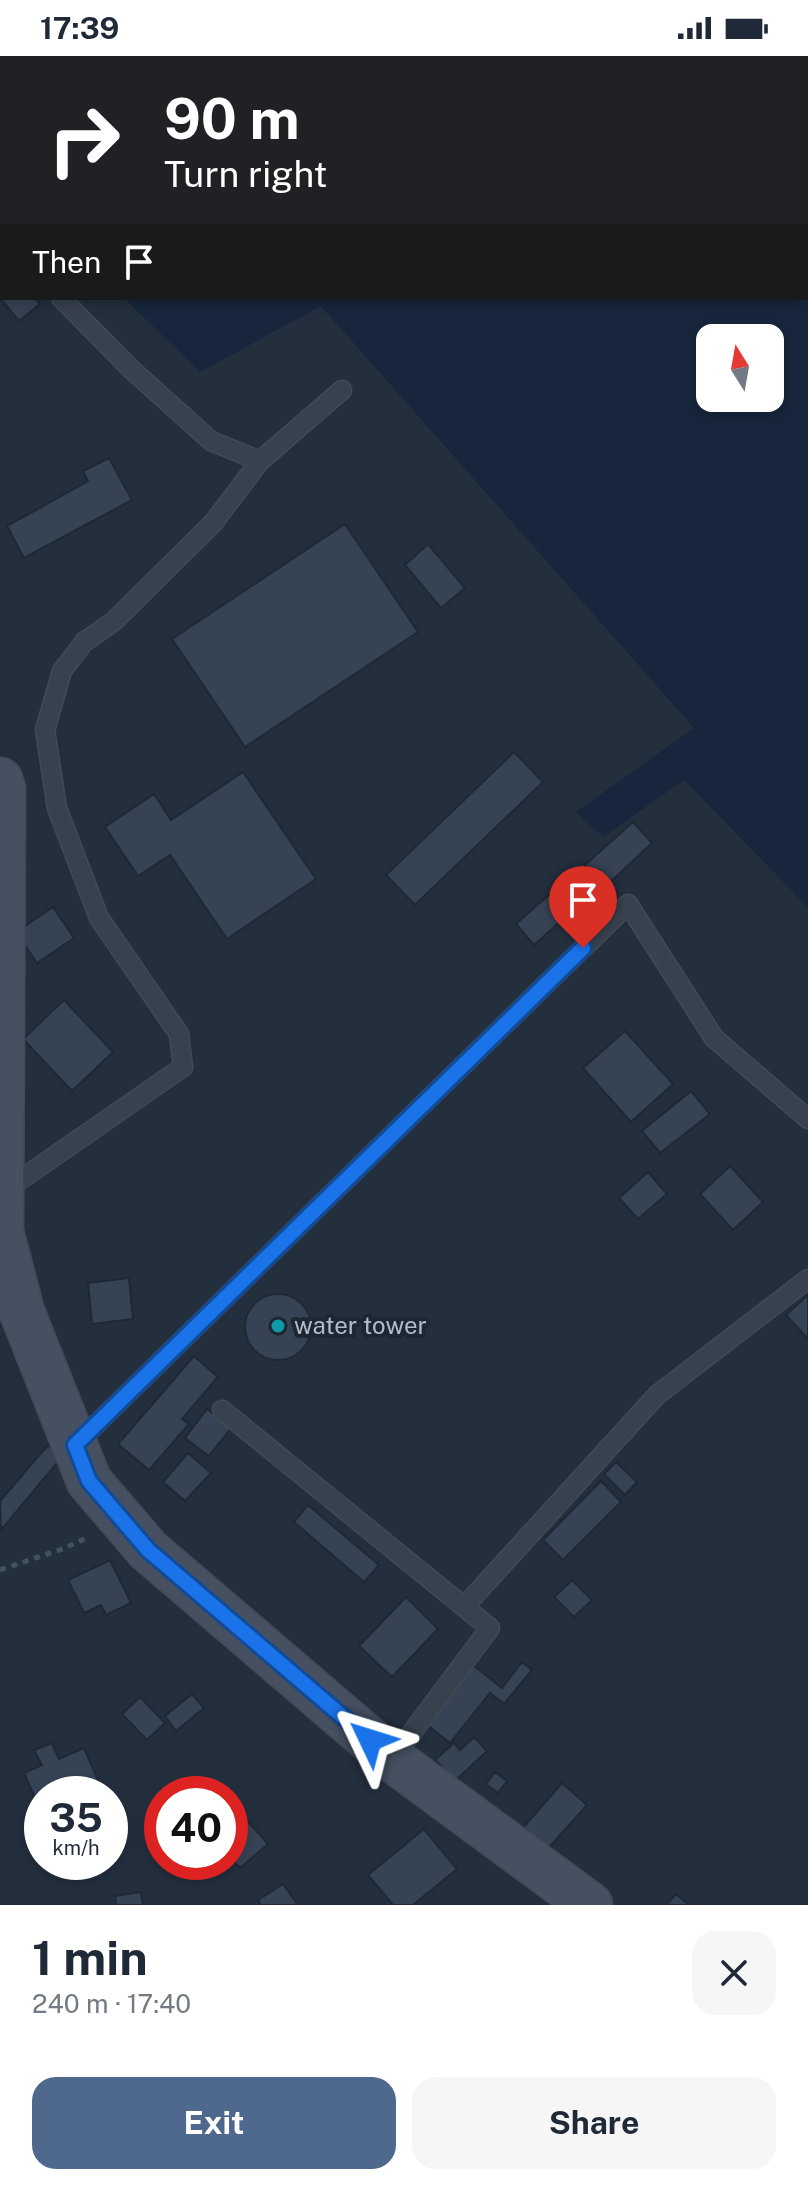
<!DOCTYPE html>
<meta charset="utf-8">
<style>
body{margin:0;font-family:"Public Sans",sans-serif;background:#f6f6f7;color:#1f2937;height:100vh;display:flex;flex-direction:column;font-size:30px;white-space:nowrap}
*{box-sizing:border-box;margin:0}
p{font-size:26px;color:#747a83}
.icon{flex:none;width:44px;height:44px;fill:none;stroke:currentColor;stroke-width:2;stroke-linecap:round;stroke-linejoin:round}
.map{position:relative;height:1849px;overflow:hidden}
.drawer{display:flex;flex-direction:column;background:#fff;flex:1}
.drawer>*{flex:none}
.guide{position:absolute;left:0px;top:0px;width:808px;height:244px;box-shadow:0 4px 12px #0003;background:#202124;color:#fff;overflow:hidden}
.needle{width:52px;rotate:349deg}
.controls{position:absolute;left:696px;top:268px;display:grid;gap:16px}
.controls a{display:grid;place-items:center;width:88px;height:88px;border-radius:16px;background:#fff;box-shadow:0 4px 12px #0003;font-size:40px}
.speed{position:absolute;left:24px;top:1720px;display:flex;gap:16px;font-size:40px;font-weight:700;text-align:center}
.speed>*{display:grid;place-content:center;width:104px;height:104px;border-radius:50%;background:#fff;box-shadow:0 4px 12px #0003;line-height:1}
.speed small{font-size:20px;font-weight:400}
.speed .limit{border:12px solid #d22;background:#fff;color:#111}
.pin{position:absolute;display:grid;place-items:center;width:68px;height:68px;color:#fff;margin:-82px -34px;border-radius:50% 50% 50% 0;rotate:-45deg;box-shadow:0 0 8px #0007}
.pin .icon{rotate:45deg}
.me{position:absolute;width:88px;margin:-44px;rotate:311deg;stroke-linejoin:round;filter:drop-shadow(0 0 6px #0008)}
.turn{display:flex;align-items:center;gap:28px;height:168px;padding:0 32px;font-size:36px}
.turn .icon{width:104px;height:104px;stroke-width:2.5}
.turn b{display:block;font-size:56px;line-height:68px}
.then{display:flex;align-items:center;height:76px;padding:0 32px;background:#0003;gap:16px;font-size:30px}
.round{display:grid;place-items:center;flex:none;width:84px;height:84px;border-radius:24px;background:#f6f6f7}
.overview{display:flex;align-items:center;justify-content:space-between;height:136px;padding:0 32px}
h1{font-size:48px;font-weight:700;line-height:60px}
.primary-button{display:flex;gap:16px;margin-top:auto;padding:16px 32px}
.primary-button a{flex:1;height:92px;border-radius:24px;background:#4f688e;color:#fff;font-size:32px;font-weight:700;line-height:92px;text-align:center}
.primary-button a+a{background:#f6f6f7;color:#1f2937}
.status{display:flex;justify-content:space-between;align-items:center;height:56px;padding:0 40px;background:#fff;direction:ltr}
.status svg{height:22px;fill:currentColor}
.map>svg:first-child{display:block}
</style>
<div class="status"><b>17:39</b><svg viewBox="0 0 49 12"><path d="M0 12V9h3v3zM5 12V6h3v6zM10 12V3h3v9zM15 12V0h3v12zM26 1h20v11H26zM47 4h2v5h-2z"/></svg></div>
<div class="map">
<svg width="808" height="1849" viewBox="0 0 808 1849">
<rect width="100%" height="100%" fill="#242f3e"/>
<path fill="#17263c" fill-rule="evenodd" d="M36 0H808V851L684 724 603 781 576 756 694 672 321 250 200 316 124 242H806V2ZM710 282H770V342H710Z"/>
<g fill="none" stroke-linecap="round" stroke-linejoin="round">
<path stroke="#6d86a8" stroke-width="2" stroke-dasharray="10 8" stroke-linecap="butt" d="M568 0 570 2
M806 227 808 229"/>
</g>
<path fill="#364354" stroke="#1f2835" stroke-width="2" d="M0 37 2 39 0 70Z
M2 211V242H35L40 248 19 265 0 242Z
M109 402 132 444 24 502 7 470 88 425 83 415Z
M345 468 418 576 245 691 172 583Z
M428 488 465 532 441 552 405 509Z
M514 696 543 726 415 849 386 819Z
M243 716 316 823 227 883 170 799 138 820 105 771 154 738 171 764Z
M633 766 652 787 605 831 585 809Z
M580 811 598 832 534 889 516 868Z
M53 851 74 882 37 907 16 876Z
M64 944 113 996 72 1035 23 983Z
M625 975 673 1028 631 1066 583 1012Z
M691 1035 710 1058 660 1097 642 1075Z
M730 1110 763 1146 733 1174 700 1138Z
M648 1116 667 1138 638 1163 619 1142Z
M129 1222 133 1263 92 1268 88 1227Z
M245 1271a33 33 0 1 1 66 0a33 33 0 1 1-66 0Z
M808 1239V1283L786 1259Z
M194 1300 218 1321 182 1363 189 1368 149 1414 118 1388Z
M207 1353 231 1372 209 1400 185 1382Z
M48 1389 62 1401 1 1474 0 1445Z
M188 1397 211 1417 185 1445 163 1426Z
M616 1406 637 1426 625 1439 604 1418Z
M601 1425 621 1446 563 1504 543 1484Z
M308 1449 379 1509 364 1526 294 1466Z
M110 1504 131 1547 106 1559 101 1549 84 1557 68 1524Z
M572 1524 592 1544 574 1561 554 1541Z
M406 1541 438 1573 392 1621 359 1590Z
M522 1606 532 1614 504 1648 490 1637 450 1687 426 1668 473 1609 502 1632Z
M192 1638 204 1652 176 1675 165 1660Z
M140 1641 165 1667 147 1684 122 1658Z
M474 1681 487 1695 455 1725 435 1704 454 1687 460 1694Z
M52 1687 59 1703 84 1692 98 1724 67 1738H42V1749L39 1751 24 1717 42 1709 34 1694Z
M495 1716 507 1725 498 1737 486 1728Z
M562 1727 587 1749 545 1796 521 1774Z
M236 1752 268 1788 240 1812 230 1801V1757Z
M424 1773 457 1813 413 1849H393L368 1819Z
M283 1828 298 1849H261L258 1844Z
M141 1836 143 1849H116L115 1840Z
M676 1838 689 1849H666Z"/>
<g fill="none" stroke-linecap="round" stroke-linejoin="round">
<defs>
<path id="lane" d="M61 242 131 313 211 385 260 405
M3 1136 183 1011 179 978 99 862 57 752 45 674 62 615 84 586 113 566 213 467 260 405 342 334
M222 1354 490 1572 392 1703
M77 1387 628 848 714 982 808 1063
M464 1551 657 1339 808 1223"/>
<path id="secondary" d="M0 724 3 733 1 1176 22 1256 89 1425 148 1494 392 1703 590 1849"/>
</defs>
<use href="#lane" stroke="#414a57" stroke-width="21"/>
<use href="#secondary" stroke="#414a57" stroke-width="47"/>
<path stroke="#3f5557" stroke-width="5" stroke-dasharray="6 6" stroke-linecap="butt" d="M0 1514 65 1492 89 1481"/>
<use href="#lane" stroke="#38414e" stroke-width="18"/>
<use href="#secondary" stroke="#465061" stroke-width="44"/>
</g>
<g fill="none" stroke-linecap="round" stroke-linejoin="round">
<defs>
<path id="route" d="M370 1684 148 1494 89 1425 75 1389 583 892"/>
</defs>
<use href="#route" stroke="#114b97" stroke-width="20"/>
<use href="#route" stroke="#1a73e8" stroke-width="14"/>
</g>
<circle fill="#0f9aa8" stroke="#1d2633" stroke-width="3" cx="278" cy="1270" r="8"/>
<g text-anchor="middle" stroke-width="8" stroke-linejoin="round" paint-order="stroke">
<g font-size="24" fill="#b4bcc9" stroke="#1d2633" text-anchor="start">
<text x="294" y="1278">water tower</text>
</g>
</g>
</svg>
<div class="controls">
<a><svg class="needle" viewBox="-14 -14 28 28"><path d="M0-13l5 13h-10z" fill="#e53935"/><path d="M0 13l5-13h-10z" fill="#747a83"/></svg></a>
</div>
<div class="speed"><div>35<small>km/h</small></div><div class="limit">40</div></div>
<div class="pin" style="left:583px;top:892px;background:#d93025"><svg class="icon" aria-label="arrive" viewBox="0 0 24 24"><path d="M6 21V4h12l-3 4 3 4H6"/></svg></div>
<svg class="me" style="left:370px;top:1684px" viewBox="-20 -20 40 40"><path d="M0-17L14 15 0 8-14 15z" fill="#1a73e8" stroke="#fff" stroke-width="4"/></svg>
<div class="guide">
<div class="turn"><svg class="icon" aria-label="right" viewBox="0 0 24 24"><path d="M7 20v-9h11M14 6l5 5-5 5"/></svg><div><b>90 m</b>Turn right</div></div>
<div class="then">Then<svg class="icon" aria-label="arrive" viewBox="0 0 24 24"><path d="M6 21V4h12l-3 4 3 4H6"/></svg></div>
</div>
</div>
<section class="drawer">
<div class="overview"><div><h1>1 min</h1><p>240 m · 17:40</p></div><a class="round"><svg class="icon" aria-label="close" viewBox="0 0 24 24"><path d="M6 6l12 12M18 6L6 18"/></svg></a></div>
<div class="primary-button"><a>Exit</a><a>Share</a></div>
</section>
